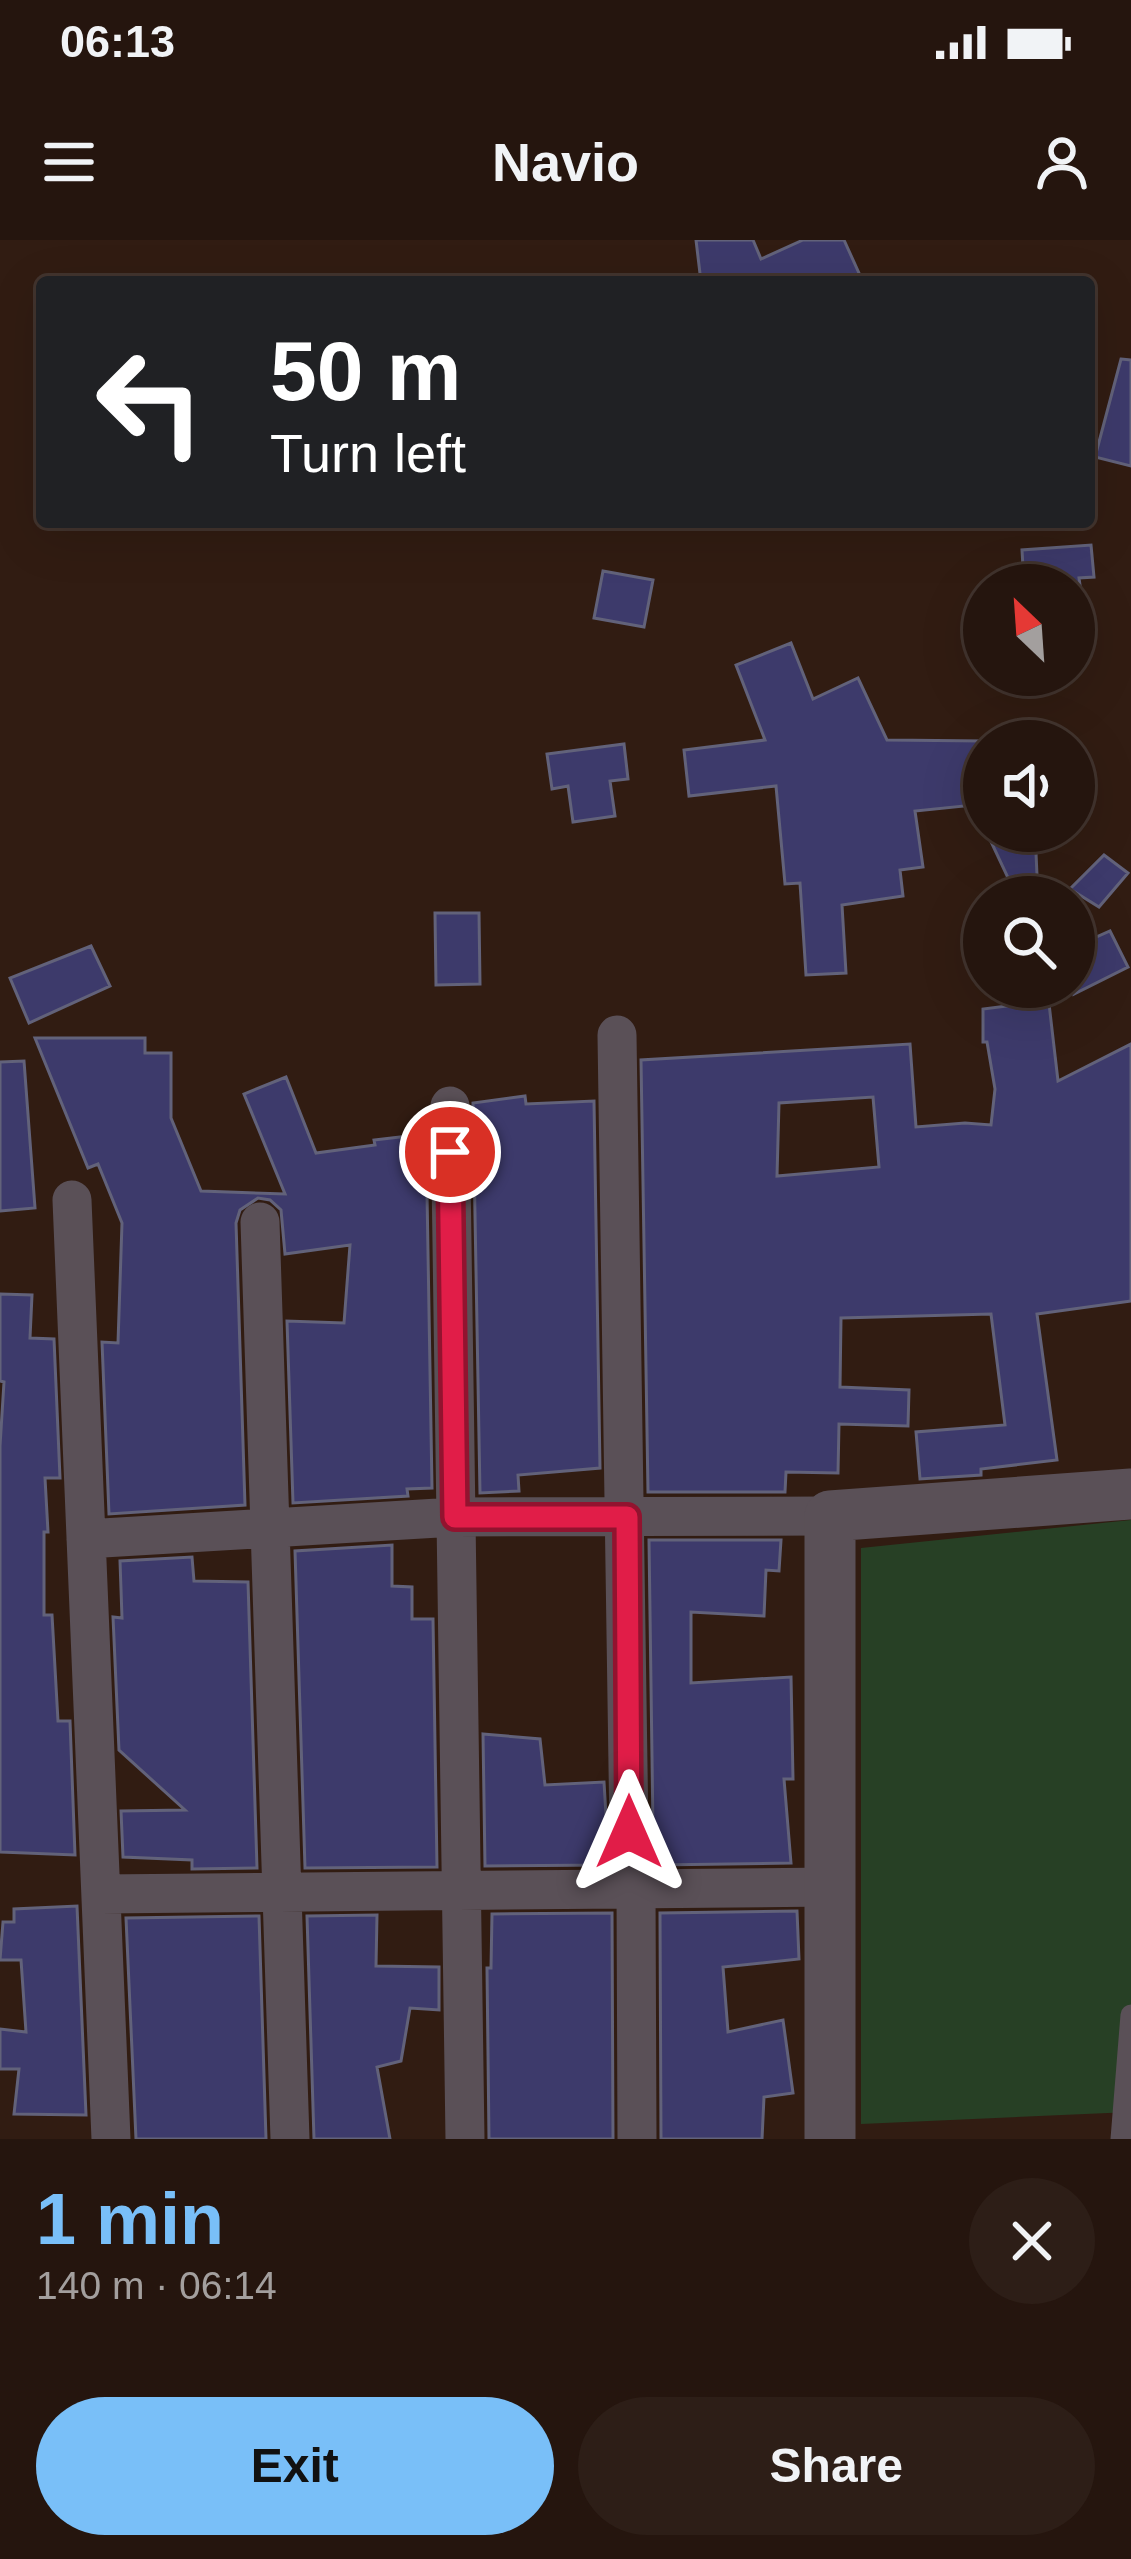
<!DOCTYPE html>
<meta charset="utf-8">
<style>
body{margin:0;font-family:Helvetica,sans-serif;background:#2d1e17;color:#f1f3f6;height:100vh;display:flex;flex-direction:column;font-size:45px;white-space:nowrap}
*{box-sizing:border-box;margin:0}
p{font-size:39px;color:#a39f9e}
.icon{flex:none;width:66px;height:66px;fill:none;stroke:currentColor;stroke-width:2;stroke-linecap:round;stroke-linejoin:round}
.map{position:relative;height:1899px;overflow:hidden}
.sheet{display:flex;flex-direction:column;background:#25150e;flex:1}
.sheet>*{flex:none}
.guide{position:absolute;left:36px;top:36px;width:1059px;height:252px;border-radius:12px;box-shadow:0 12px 48px #0002,0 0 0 3px #42342e;background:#202124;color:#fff;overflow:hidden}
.needle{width:78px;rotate:335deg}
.tools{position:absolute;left:963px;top:324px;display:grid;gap:24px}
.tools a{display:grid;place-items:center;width:132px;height:132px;border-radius:50%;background:#25150e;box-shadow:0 12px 48px #0002,0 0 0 3px #42342e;font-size:60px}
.pin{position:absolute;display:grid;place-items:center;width:102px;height:102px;color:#fff;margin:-51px;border:6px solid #fff;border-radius:50%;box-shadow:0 3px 12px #0007}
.me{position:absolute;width:132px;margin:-66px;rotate:0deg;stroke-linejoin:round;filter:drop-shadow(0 0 9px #0008)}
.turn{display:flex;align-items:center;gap:42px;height:252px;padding:0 36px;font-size:54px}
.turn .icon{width:156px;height:156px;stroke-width:2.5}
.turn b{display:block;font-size:84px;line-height:102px}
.round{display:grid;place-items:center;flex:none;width:126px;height:126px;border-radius:63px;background:#2d1e17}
.head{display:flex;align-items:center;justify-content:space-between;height:204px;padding:0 36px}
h1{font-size:72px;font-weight:600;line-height:90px;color:#79bff8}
.primary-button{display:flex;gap:24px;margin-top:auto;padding:24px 36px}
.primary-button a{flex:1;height:138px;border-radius:72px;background:#79bff8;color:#111;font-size:48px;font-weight:600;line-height:138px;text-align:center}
.primary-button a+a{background:#2d1e17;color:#f1f3f6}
.status{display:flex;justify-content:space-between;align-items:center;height:84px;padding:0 60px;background:#25150e;direction:ltr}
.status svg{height:33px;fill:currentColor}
header{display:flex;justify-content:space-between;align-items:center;height:156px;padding:0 36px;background:#25150e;font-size:54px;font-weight:600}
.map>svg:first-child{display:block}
</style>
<div class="status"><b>06:13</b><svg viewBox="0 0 49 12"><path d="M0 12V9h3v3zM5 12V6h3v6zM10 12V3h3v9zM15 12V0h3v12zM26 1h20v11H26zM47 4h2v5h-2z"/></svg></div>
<header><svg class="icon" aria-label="menu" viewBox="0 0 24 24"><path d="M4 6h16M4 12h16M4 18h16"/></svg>Navio<svg class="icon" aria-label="person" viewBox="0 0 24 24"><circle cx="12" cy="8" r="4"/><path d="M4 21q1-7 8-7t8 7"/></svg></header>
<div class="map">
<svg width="1131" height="1899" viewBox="0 0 1131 1899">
<rect width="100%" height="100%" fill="#311c12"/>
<path fill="#274025" d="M1131 1280V1872L861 1884V1308Z"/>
<path fill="#3d3a6b" stroke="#62627a" stroke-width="3" fill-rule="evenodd" d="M696 0H753L761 19 803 0H844L863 42H701Z
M1121 119 1131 120V226L1095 217Z
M1091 305 1094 337 1079 338 1080 345H1024L1022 310Z
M603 331 653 340 644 387 594 378Z
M791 403 813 459 858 438 887 500 984 501V564L915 571 923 627 900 630 903 656 842 665 846 733 806 735 800 643 785 644 776 546 689 556 684 510 765 500 736 425Z
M624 504 628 539 610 541 615 576 573 582 568 546 552 549 547 514Z
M986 591H1035L1038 657H1017Z
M1104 615 1128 633 1099 667 1070 649Z
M435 673H479L480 744 436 745Z
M1110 691 1128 727 1074 754V707Z
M91 706 110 746 29 783 10 738Z
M1048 755 1058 841 1131 804V1061L1037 1074 1057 1220 981 1229V1235L920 1239 916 1192 1005 1185 991 1074 841 1078 840 1147 909 1150 908 1186 839 1184 838 1233 786 1232 785 1252H648L641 820 910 804 916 887 965 883 991 885 995 849 987 802H983V769L1015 765 1014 759ZM873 857 879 927 777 936 779 863Z
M35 798H145V813H171V878L201 951 285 954 244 854 286 837 316 913 375 905 374 900 426 894 432 1248 407 1249 408 1256 293 1263 287 1081 344 1083 350 1005 285 1014 281 970 270 960 258 958 240 970 236 983 245 1265 109 1274 102 1102 118 1103 122 983 98 924 88 928Z
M24 821 35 968 0 971V822Z
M525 856 526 864 594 861 600 1228 518 1235 519 1251 480 1253 473 863Z
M0 1054 32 1055 30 1098 54 1099 60 1238H45L48 1292H44V1375H52L58 1481H70L75 1615 0 1612V1206L4 1142 0 1141Z
M649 1300H781L779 1331 766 1330 764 1376 691 1372V1443L791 1437 793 1539H784L791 1623 657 1625 653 1590Z
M392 1305V1346L412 1347V1379H433L437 1627 305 1628 295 1311Z
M192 1317 194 1341 248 1342 257 1628 192 1629V1620L123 1617 121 1571 185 1570 119 1510 113 1377 122 1378 120 1321Z
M483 1494 540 1499 545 1545 604 1542 609 1625 485 1626Z
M77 1666 86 1875 14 1874 19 1829H0V1789L26 1792 21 1720H0L3 1682H14V1669Z
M797 1671 799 1719 723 1727 728 1792 783 1780 793 1853 764 1857 762 1899H661L660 1673Z
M612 1673 613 1899H489L487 1728H491L492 1674Z
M377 1675 376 1726 439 1727V1770L410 1768 401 1821 377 1827 390 1899H314L307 1676Z
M259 1676 266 1899H136L126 1678Z"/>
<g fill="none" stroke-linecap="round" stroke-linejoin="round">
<path stroke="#5a5057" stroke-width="21" d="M1121 1899 1131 1775"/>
<path stroke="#5a5057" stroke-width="39" d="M617 795 629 1592 636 1649 637 1899
M450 866 465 1899
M72 960 111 1899
M260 982 290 1899
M86 1299 455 1277 830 1276
M101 1654 830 1647"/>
<path stroke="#5a5057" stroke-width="51" d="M830 1899V1276L1131 1254"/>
</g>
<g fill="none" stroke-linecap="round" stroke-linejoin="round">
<defs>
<path id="route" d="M450 912 455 1277H627L629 1592"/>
</defs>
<use href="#route" stroke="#92132f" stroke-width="30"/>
<use href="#route" stroke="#e11d48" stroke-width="21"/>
</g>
</svg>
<div class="tools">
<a><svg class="needle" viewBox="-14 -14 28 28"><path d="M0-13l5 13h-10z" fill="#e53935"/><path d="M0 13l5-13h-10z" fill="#a39f9e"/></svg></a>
<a><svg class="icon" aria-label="sound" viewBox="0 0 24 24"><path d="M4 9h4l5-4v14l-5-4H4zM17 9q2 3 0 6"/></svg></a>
<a><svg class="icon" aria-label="search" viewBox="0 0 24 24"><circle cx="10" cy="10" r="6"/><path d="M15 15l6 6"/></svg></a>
</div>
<div class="pin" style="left:450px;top:912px;background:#d93025"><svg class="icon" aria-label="arrive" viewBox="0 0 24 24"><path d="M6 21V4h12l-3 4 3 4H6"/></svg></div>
<svg class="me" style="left:629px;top:1592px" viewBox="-20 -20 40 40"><path d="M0-17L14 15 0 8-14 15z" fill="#e11d48" stroke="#fff" stroke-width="4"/></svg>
<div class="guide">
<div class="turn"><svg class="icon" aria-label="left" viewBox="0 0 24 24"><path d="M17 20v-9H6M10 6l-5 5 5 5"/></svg><div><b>50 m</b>Turn left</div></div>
</div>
</div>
<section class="sheet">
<div class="head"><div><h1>1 min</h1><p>140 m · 06:14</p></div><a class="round"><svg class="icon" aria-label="close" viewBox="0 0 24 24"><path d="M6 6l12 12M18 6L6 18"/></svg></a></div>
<div class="primary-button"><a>Exit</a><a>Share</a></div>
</section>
